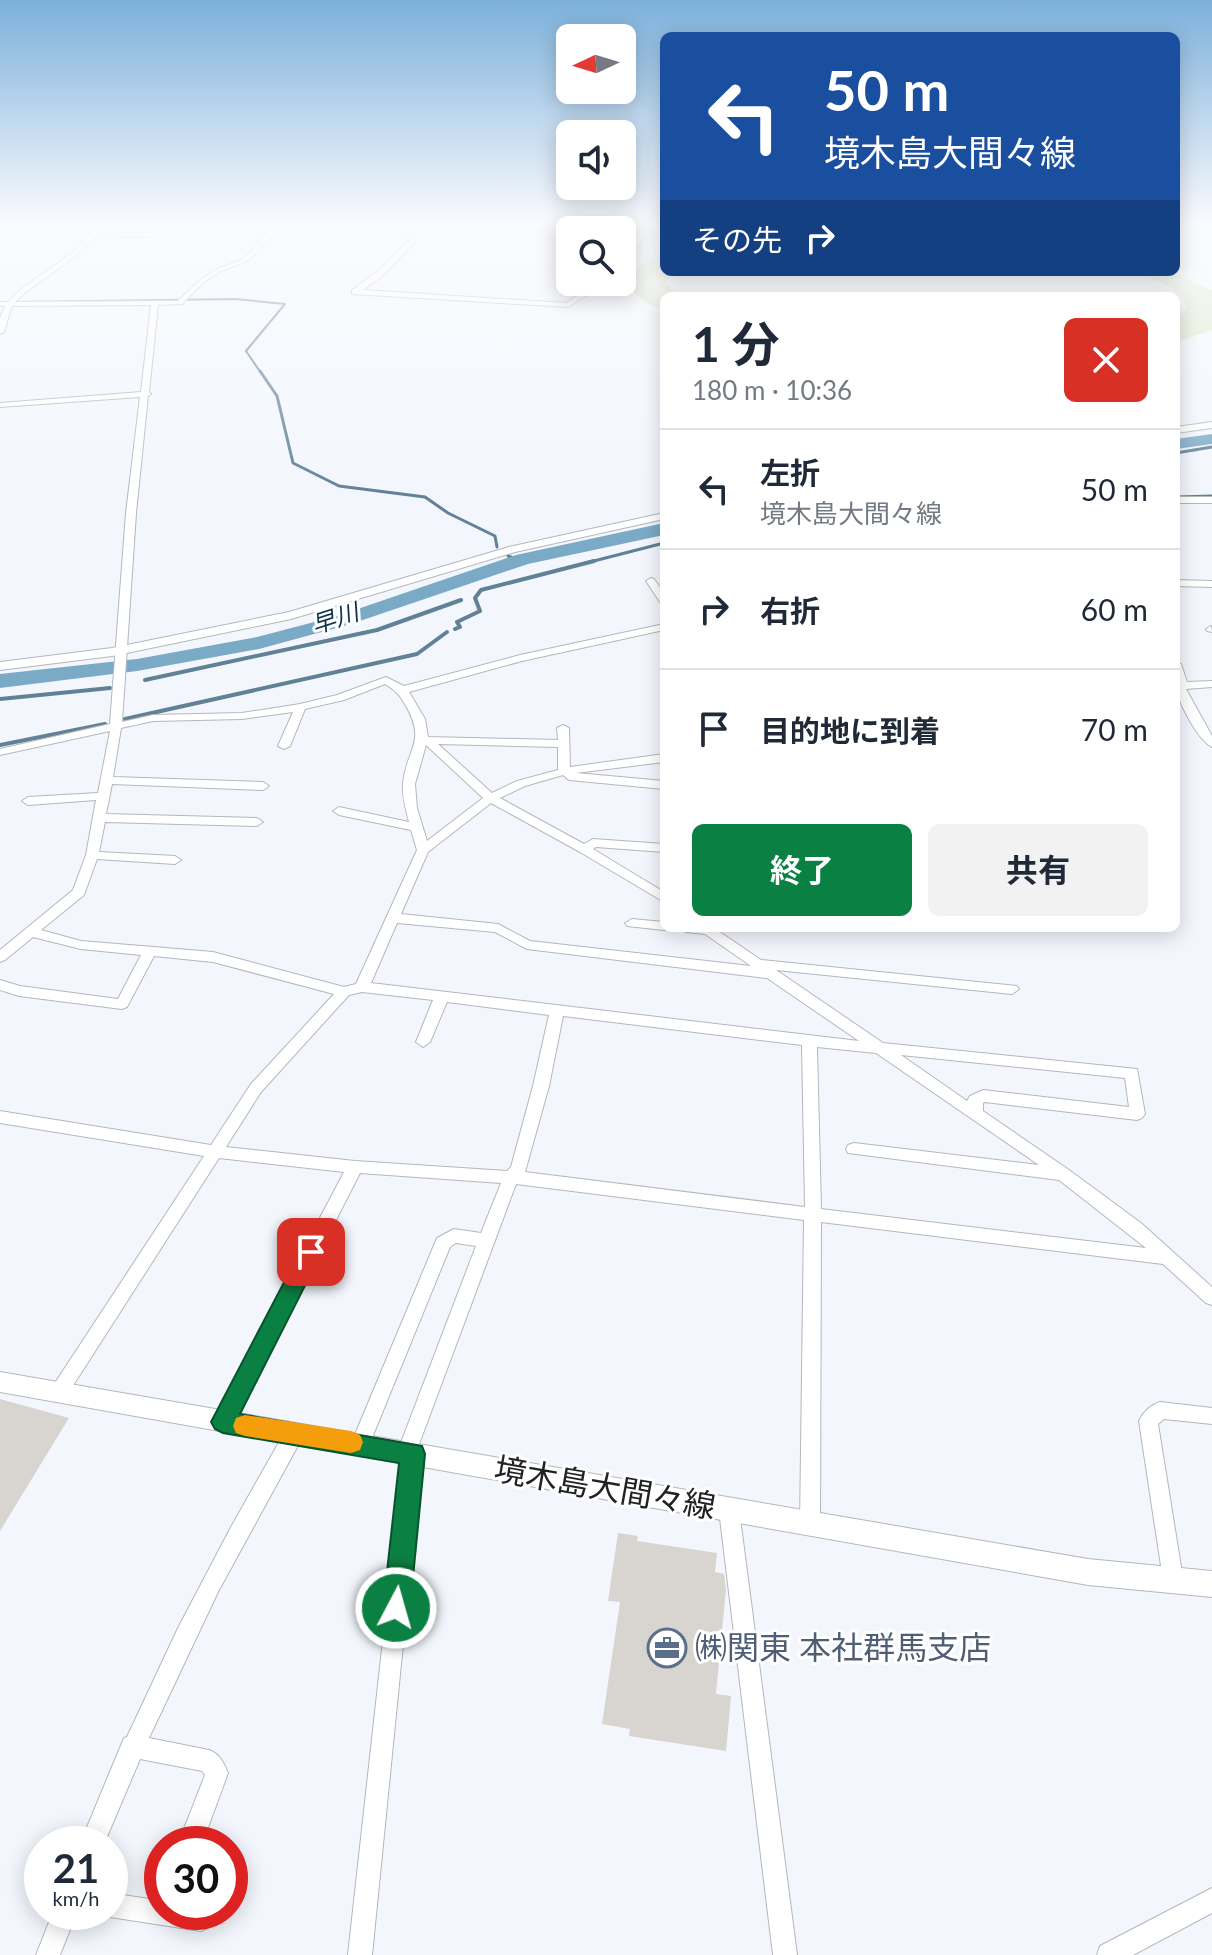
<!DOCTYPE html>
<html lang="ja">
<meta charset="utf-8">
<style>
body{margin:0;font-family:Lato,"Noto Sans JP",sans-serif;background:#f2f2f3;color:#1f2937;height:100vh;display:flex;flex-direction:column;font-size:30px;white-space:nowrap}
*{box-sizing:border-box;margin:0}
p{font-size:26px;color:#747a83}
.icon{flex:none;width:44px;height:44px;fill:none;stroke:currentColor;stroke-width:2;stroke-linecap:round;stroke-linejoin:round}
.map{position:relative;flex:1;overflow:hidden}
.sheet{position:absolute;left:660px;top:292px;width:520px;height:640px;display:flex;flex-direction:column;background:#fff;border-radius:12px;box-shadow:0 4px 20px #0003}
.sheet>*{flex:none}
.guide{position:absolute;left:660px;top:32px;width:520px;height:244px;border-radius:12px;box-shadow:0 4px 20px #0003;background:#1a4fa0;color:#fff;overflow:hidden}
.needle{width:52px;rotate:266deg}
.fabs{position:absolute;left:556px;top:24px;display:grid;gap:16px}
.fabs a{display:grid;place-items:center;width:80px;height:80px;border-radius:12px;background:#fff;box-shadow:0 4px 20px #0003;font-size:40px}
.speed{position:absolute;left:24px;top:1826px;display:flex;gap:16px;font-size:40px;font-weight:700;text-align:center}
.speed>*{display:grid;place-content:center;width:104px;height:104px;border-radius:50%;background:#fff;box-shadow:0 4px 20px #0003;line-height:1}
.speed small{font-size:20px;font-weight:400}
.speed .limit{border:12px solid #d22;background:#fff;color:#111}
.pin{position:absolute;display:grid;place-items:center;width:68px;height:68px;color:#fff;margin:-34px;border-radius:16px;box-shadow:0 4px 12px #0006}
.me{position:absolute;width:88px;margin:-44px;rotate:6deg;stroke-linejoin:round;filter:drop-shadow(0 0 6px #0008)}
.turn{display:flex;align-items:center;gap:28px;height:168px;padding:0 32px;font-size:36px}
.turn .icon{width:104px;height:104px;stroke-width:2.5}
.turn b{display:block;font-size:56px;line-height:68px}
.then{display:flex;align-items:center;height:76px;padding:0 32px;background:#0003;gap:16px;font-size:30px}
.round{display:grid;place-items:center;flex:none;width:84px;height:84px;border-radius:12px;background:#f2f2f3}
.summary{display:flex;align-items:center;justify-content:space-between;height:136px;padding:0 32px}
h1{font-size:48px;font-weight:700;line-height:60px}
.button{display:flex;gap:16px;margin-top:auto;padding:16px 32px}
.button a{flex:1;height:92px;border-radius:12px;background:#0b8043;color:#fff;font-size:32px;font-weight:700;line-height:92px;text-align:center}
.button a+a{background:#f2f2f3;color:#1f2937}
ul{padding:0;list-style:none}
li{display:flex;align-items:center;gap:24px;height:120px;padding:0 32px;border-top:2px solid #e0e1e3}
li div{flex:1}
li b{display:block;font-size:30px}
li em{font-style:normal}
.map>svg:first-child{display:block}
</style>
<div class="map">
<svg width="1212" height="1955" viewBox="0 0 1212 1955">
<rect width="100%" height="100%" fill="#f3f7fd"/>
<path fill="#dde6c4" d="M664 254V272H670L666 282 678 296H664V310C618 295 620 269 664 254Z
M1119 272H1170L1212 290V330L1176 342V319L1187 308C1180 282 1141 276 1119 272Z"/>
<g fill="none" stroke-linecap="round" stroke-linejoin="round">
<path stroke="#608196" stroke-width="2" d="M0 302H7
M16 302 235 299 285 304 246 351 261 373"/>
<path stroke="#608196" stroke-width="3" d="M260 371 277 396 293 463 339 486 425 497 448 513 495 536 497 547
M1176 453 1212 447
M1176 497 1212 496
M508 556 519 560
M586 563 664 543"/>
<path stroke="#608196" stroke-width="4" d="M455 629 460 627 457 622 480 611 475 598 481 590 594 561
M145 680 377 630 461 600
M0 699 110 688
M125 719 417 654 447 632
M0 745 105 724"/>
<path fill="#7baac7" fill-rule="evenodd" d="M1212 434V444L1176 449V439Z
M664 523V535L528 564 351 624 259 649 137 671 0 688V674L137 659 257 637 337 616 516 555Z"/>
</g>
<path fill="#d8d4cf" d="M0 1399 69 1418 0 1531Z
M618 1533 638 1536 637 1541 717 1553 715 1572 724 1574 726 1589 716 1694 731 1696 726 1751 629 1736 630 1729 602 1724 620 1602 608 1601Z"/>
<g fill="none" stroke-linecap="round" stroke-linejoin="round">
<defs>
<path id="minor" d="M0 221H104L97 234 273 229 285 221H292L286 225 421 234 418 236 281 229 246 262 223 270 204 282 182 304 158 305 149 392 151 394 148 396 136 513 122 722 153 715 242 713 300 704 337 695 386 677 404 686 520 655 664 624V630L522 661 409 692 425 719 428 737 558 740 557 728 563 725 569 728 570 767 664 754V762L576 773 664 781V789L569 780 563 775 525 786 500 798 584 844 593 839 664 844V852L596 847 593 849 664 892V902L580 852 491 803 428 852 401 914 498 924 530 941 751 966 705 934 686 932 679 928H714L761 960 1017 986 1019 989 1012 994 776 970 883 1043 1137 1069 1145 1114 1142 1118 1137 1120 985 1102 983 1103V1111L1069 1170 1141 1223 1212 1287V1305L1206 1303 1163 1264 821 1222 820 1526 817 1533 810 1535 803 1533 800 1526 804 1220 516 1184 418 1447 422 1454 372 1955H348L403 1460 399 1459 397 1453 476 1246 456 1243 450 1247 367 1450 360 1453 353 1450 351 1444 437 1238 454 1229 481 1233 501 1183 360 1173 230 1428 223 1430 216 1428 214 1422 216 1416 344 1172 219 1158 65 1398 59 1400 53 1398 50 1392 53 1386 204 1156 0 1123V1111L211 1145 251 1084 334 994 213 962 154 956 127 1007 122 1009 19 996 0 990V980L20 986 118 999 141 955 81 949 33 937 5 960 0 962V950L73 890 86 855 96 800 28 805 22 801 28 797 98 793 110 731 0 755V749L110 724 126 513 140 397 0 407V403L141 392 151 305 12 306 4 332 0 334V318L5 306H0V302H8C34 273 76 260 96 225L0 223ZM268 233 242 260 219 268 200 280 178 301 15 302C40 278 72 264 94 238ZM385 684C396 691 400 695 406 706 427 743 406 749 403 784 402 797 406 810 409 822L339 807 333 811 339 815 411 830 417 850 356 984 344 987 213 952 81 941 41 930 84 895 97 859 175 864 181 860 175 856 99 852 105 822 257 826 263 822 257 818 106 814 112 784 263 790 269 786 263 782 113 777 121 728 153 721 242 719 293 712 278 746 284 749 290 746 305 709 344 700ZM438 744 558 747V770L517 781 492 793ZM426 745 483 798 427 841 417 808 415 784ZM397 923 495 932 527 949 767 978 859 1041 371 983ZM362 992 433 1000 416 1042 423 1047 430 1042 447 1002 549 1015 533 1086 511 1167 507 1171 355 1161 226 1147 261 1092 349 995ZM563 1016 802 1045 805 1207 525 1172 549 1086ZM817 1047 876 1053 1039 1165 854 1143 848 1145 846 1149 848 1153 1059 1180 1146 1248 821 1209ZM901 1055 1125 1078 1129 1107 983 1090 970 1096 967 1101Z
M1176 497H1212V503H1176Z
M651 578 654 579 664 593V603L660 602 646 581Z
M1176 580 1212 581V587L1176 586Z
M1211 626 1212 632 1207 631 1206 629Z
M1176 661 1181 664 1187 682 1212 681V687L1186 689 1212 736V747C1198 740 1182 708 1177 693 1174 684 1176 671 1176 661Z
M632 919 664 922V928H669L664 930 627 926 625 923Z
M1160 1402 1212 1408V1424L1164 1419 1158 1424 1183 1579 1180 1586 1173 1589 1166 1586 1163 1579 1139 1421C1143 1412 1151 1405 1160 1402Z
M294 1426 301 1428 303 1434 301 1440 218 1592 149 1738 209 1750C220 1754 224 1763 228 1773L202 1844H178L205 1775 202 1771 140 1759 104 1844H80L124 1738 127 1737 178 1628 231 1527 287 1428Z
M729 1501 736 1504 739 1510 797 1955H773L719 1510 722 1504Z
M1212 1888V1913L1133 1955H1097L1100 1946Z
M110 1893 162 1901V1912H210L213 1919 209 1927 201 1931 110 1917 101 1912H110Z
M53 1912H77L60 1955H36Z"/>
<path id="tertiary" d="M428 221H435L425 232H570V236H421L385 274 363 290 566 303 599 282H608L568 307 352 294V290L379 270Z
M622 232H664V236H643L626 269 622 271V262L636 236H622Z
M1212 422V428L1176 433V427Z
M664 513V519L515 552 291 619 112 656 0 670V662L112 648 289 612 509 547Z"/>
<path id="secondary" d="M0 1372 1088 1559 1212 1571V1597L1088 1585 0 1392Z"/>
</defs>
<use href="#minor" stroke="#b4b7bc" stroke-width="2"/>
<use href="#tertiary" stroke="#b4b7bc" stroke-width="2"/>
<use href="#secondary" stroke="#b4b7bc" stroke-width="2"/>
<use href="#minor" fill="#fff" fill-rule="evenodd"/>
<use href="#tertiary" fill="#fff" fill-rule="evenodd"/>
<use href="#secondary" fill="#fff" fill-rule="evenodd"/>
</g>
<linearGradient id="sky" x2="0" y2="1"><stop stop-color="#7cb0db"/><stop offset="0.45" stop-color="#fafbfe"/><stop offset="1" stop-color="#fafbfe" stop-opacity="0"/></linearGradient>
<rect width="1212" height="495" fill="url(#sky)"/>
<path fill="#0b8043" stroke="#07532c" stroke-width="2" d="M311 1243 319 1246 322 1252 240 1414 422 1446 425 1454 410 1608 406 1617 396 1621 387 1617 383 1608 399 1463 223 1433 215 1429 211 1422 303 1246Z"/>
<path fill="#f59e0b" d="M245 1415 351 1431 360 1435 363 1442 360 1450 351 1453 245 1436 236 1433 233 1426 236 1418Z"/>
<defs>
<symbol id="office-ring" viewBox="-11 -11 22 22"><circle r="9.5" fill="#fff" stroke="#5c6f8a" stroke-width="1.5"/><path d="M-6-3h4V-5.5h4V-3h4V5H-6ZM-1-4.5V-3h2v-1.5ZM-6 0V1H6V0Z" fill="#5c6f8a"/></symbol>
</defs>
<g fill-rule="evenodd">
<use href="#office-ring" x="645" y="1626" width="44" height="44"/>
</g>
<g text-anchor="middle" stroke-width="6" stroke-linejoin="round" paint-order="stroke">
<g font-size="24" font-style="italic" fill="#0c3449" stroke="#fff">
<text transform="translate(335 619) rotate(-18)" y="8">早川</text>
</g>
<g font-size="32" fill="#212224" stroke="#fff">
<text transform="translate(605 1488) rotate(10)" y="11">境木島大間々線</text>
</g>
<g font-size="32" fill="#4e5e75" stroke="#fff" text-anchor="start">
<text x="695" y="1659">㈱関東 本社群馬支店</text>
</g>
</g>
</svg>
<div class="fabs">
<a><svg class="needle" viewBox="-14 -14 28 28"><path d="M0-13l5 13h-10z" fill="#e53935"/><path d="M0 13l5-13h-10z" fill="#747a83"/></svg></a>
<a><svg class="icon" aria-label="sound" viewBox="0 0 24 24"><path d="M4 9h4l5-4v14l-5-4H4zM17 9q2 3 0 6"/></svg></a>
<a><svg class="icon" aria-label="search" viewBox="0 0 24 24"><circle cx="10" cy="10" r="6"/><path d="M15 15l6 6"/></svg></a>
</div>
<div class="speed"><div>21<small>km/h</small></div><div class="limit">30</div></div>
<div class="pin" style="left:311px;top:1252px;background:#d93025"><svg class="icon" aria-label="arrive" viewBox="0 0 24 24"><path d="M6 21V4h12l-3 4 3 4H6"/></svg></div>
<svg class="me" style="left:396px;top:1608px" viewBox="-20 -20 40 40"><circle r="17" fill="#0b8043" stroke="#fff" stroke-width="3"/><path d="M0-11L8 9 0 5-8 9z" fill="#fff"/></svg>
<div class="guide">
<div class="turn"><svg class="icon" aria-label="left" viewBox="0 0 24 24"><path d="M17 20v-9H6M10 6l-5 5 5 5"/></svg><div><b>50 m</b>境木島大間々線</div></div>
<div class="then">その先<svg class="icon" aria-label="right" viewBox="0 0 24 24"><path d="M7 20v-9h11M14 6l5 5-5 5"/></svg></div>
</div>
<section class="sheet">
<div class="summary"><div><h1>1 分</h1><p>180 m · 10:36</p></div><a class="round" style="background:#d93025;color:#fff"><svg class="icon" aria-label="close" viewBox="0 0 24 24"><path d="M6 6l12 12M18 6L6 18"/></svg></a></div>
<ul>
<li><svg class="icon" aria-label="left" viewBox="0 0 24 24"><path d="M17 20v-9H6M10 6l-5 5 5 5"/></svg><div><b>左折</b><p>境木島大間々線</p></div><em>50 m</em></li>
<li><svg class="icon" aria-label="right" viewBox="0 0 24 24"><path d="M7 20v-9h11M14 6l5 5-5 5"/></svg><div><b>右折</b></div><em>60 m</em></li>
<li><svg class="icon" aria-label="arrive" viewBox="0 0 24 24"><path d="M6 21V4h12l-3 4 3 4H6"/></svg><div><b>目的地に到着</b></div><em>70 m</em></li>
</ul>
<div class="button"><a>終了</a><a>共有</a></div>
</section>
</div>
